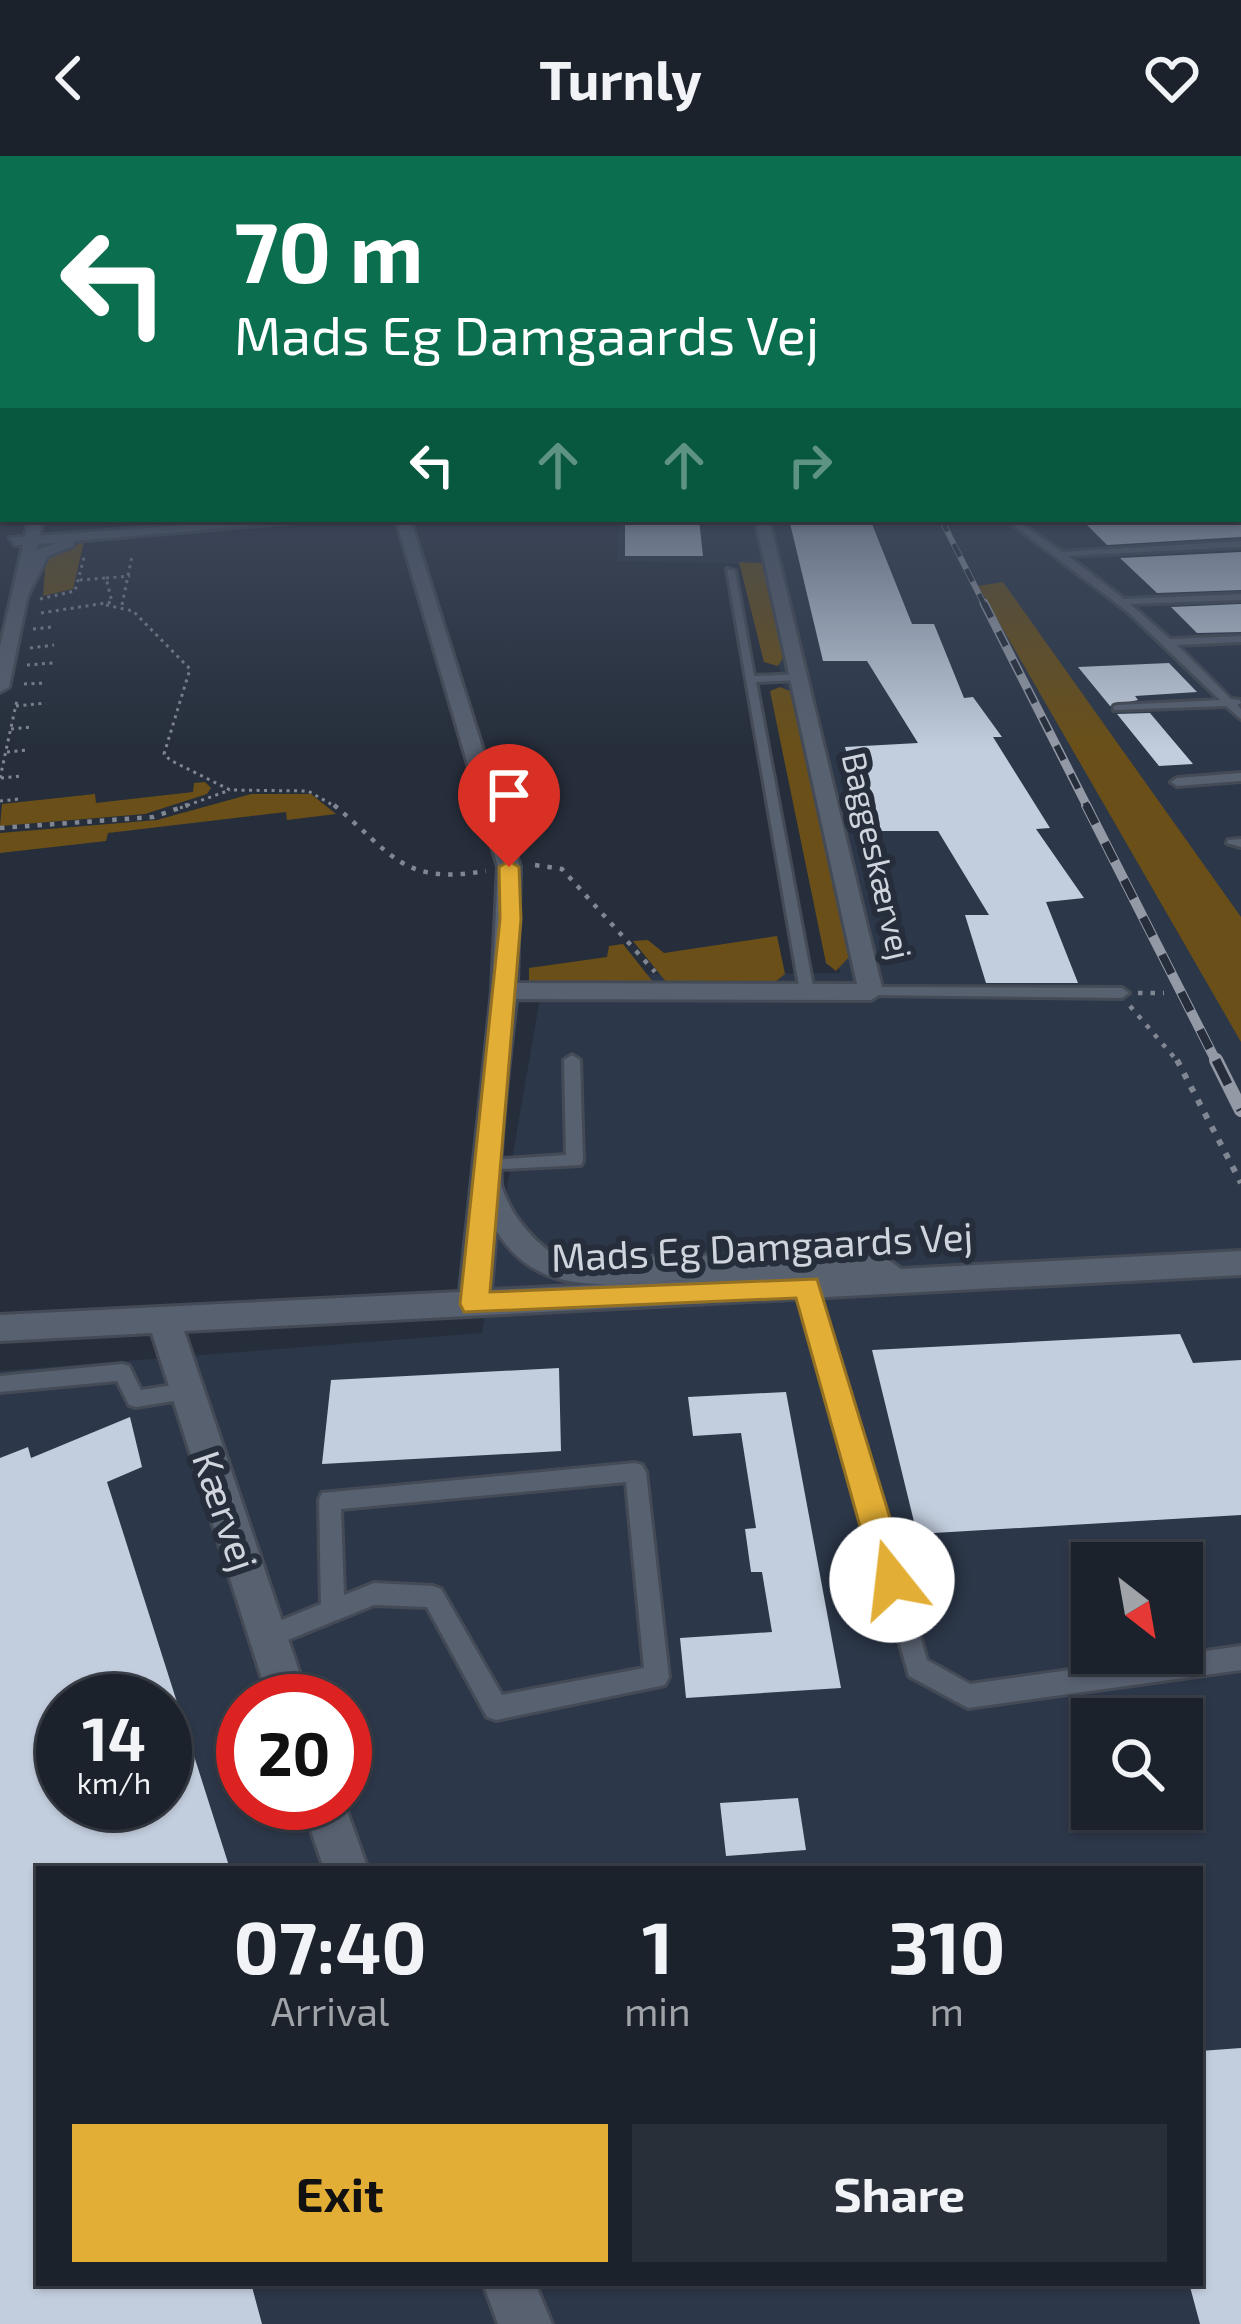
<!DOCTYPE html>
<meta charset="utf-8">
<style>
body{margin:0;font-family:"Exo 2",sans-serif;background:#292f38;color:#f1f3f6;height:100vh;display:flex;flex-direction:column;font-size:45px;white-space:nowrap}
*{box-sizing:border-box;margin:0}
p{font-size:39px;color:#a0a4a9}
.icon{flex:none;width:66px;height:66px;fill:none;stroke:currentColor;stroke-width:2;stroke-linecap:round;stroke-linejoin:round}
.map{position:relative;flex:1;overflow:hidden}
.sheet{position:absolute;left:36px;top:1710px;width:1167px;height:420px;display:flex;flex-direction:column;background:#1c222c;border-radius:0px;box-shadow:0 3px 9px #0004,0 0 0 3px #3a3f48}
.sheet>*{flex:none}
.top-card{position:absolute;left:0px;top:0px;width:1242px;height:366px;box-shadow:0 3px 9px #0004,0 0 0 3px #3a3f48;background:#0b6e4f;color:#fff;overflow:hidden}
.needle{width:78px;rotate:149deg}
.buttons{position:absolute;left:1071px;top:1386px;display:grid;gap:24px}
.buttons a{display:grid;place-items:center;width:132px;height:132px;border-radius:0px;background:#1c222c;box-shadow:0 3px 9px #0004,0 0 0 3px #3a3f48;font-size:60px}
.speed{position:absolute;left:36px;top:1518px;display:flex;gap:24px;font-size:60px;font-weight:700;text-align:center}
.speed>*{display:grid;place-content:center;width:156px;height:156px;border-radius:50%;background:#1c222c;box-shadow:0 3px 9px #0004,0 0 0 3px #3a3f48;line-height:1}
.speed small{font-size:30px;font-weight:400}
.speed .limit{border:18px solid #d22;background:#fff;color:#111}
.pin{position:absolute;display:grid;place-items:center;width:102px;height:102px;color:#fff;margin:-123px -51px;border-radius:50% 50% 50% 0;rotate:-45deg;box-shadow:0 0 12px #0007}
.pin .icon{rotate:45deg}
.me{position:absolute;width:132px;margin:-66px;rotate:344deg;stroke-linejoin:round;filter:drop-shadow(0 0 9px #0008)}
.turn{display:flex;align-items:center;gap:42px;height:252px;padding:0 36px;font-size:54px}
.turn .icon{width:156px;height:156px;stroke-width:2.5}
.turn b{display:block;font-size:84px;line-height:102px}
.lanes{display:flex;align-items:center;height:114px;padding:0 36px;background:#0003;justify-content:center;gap:60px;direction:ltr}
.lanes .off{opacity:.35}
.eta{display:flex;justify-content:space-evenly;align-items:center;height:204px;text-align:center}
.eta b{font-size:72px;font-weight:700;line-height:84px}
.primary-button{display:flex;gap:24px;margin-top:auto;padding:24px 36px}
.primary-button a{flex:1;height:138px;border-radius:0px;background:#e3ae35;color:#111;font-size:48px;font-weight:700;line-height:138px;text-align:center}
.primary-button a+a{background:#292f38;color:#f1f3f6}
header{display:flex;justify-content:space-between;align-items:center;height:156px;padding:0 36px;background:#1c222c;font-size:54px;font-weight:700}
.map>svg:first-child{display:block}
</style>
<header><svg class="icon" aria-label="back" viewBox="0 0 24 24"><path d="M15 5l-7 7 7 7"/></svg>Turnly<svg class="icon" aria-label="heart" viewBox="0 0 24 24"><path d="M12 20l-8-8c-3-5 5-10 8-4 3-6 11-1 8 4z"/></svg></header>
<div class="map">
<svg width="1241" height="2168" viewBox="0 0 1241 2168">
<rect width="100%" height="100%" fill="#262e3b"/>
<path fill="#2c3749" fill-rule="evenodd" d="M1241 291V2168H0V1215L482 1177 544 819 840 817 759 408 617 405 620 363H1239ZM1092 1407H1182V1497H1092ZM63 1545H165V1647H63ZM243 1545H345V1647H243ZM1092 1563H1182V1653H1092ZM39 1713H1200V2127H39Z"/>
<path fill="#6a5018" d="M84 386 73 433 43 440 46 399Z
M739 406 762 407 783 502 778 510 764 506Z
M1003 426 1241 761V886L978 430Z
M780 531 790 535 849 801 836 815 826 807 770 535Z
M205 626 211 632 207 638 145 658 0 670 2 648 95 638 96 647 193 636 194 627Z
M251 638H311L336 658 287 664 286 656 108 677 106 685 0 697V677L157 664Z
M777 780 785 818 775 826 667 827 633 785 648 784 664 797Z
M623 788 653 826H529V812L607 801 609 790Z"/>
<path fill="#c2cddd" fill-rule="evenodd" d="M625 363H699L703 400H625Z
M789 363H870L912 468H934L964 542 973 541 1002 581H993L1050 672 1036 673 1084 742 1046 746 1078 827H986L965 759H989L938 675H867L845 591 918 587 867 505H823Z
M1081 363H1241V381L1107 389Z
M1241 396V434L1157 437 1120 402Z
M1241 448V476L1197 477 1171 451Z
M1169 507 1197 536 1135 540 1138 544 1110 550 1078 511Z
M1150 557 1193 608 1159 610 1117 558Z
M1180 1178 1193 1207 1241 1204V1359L917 1378 872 1194Z
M559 1212 561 1295 322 1308 331 1224Z
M786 1236 841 1532 686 1542 680 1482 772 1476 762 1416H751L745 1373 756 1372 741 1277 693 1280 688 1241Z
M130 1261 142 1311 107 1326 230 1713H39V2127H251L262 2168H0V1302L28 1291 31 1302ZM63 1545H165V1647H63Z
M798 1642 806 1694 726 1700 720 1647Z
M1241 1892V2168H1200L1189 2127H1200V1895Z"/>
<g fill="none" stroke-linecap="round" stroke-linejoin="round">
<defs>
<path id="service" d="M1239 313H1241V318H1239Z
M78 363H144L140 366H82Z
M1005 363H1015L1062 396 1241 385V391L1068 400 1124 443 1241 438V444L1130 448 1170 483 1241 480V486L1177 489 1231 543 1240 544 1241 547 1237 549 1241 553V563L1226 550 1114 554V550L1118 549 1220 544 1128 456Z
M727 413 735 415 754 520 800 518 805 521 800 524 756 526 814 836 807 841 800 836Z
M1241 617V625L1177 630 1171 626 1177 622Z
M1241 683V691L1227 687 1228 684Z
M871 831 1122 832 1129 837 1122 842 866 839 864 836Z
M572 899 580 904 583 1005 581 1009 482 1014 479 1010 482 1006 488 1004 566 999 564 904Z
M807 1124 814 1126 816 1131 927 1504 970 1528 1241 1490V1514L968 1552 909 1520 798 1131 800 1126Z
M122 1208 129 1210 141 1234 186 1227 193 1229 196 1235 193 1241 186 1243 136 1251 129 1249 117 1225 0 1236V1220Z
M635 1307 642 1309 646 1316 669 1521 665 1529 496 1564 487 1561 427 1451 374 1449 268 1492 260 1489 256 1481 260 1473 321 1448 319 1344 322 1337ZM626 1326 644 1512 502 1539 441 1433 433 1430 374 1427 344 1439 341 1353Z"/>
<path id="minor" d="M1239 291H1241V299L1239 298Z
M262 363H330L74 385 73 390 48 400 27 441 13 438 37 394 56 387 15 389 10 382Z
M396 363H410L520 711 517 827 857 828 755 363H769L883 836 871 844 516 843C513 874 495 1012 502 1032 512 1061 536 1090 563 1103L843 1096 887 1103 901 1113 1241 1095V1119L184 1175 309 1545H269L152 1177 0 1185V1159L460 1136 492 835 498 711ZM496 1074C541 1148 618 1125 693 1124L491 1134Z
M302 1647H344L368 1713H324Z
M483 2127H535L552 2168H498Z"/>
<path id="tertiary" d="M29 363H43L9 531 0 536V491Z"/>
</defs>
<use href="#service" stroke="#454b56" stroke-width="6"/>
<use href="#minor" stroke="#454b56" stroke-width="6"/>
<use href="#tertiary" stroke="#454b56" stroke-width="6"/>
<path stroke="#818792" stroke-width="3" stroke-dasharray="3 4.5" stroke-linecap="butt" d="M0 333 3 320
M106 422 130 420
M40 443 75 435 85 398
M106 449 133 455 190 513 164 598 170 604 230 634 308 635 338 652
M122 449 132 400
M41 457 112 446 106 422 79 424
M33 473 52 471
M30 492 54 489
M27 509 53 507
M24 528 45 527
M16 550 46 547
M11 573 31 571
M7 596 27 594
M0 622 17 544
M1 622 22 620
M0 645 19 643
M180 652 230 634"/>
<path stroke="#818792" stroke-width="4.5" stroke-dasharray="4.5 8" stroke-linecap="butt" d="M334 649C394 699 402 729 486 715
M0 672 153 661 188 649
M535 709 562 713 655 816
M1138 837H1164
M1130 850 1179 907"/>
<path stroke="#818792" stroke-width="6" stroke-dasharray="6 9" stroke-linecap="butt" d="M1177 904 1241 1027"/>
<use href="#service" fill="#586170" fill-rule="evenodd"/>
<use href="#minor" fill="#586170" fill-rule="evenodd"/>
<use href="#tertiary" fill="#586170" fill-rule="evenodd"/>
<defs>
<path id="rail-far3" d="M941 363 985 450"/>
<path id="rail-far2" d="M984 447 1088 652"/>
<path id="rail-far1" d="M1086 649 1217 907"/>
<path id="rail" d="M1216 904 1241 954"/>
</defs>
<use href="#rail-far3" stroke="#949aa5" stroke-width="6"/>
<use href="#rail-far2" stroke="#949aa5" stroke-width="9"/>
<use href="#rail-far1" stroke="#949aa5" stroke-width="10"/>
<use href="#rail" stroke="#949aa5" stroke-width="14"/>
<use href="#rail-far3" stroke="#262e3b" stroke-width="4.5" stroke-dasharray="14" stroke-linecap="butt"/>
<use href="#rail-far2" stroke="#262e3b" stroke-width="6" stroke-dasharray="16" stroke-linecap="butt"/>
<use href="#rail-far1" stroke="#262e3b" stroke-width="8" stroke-dasharray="21" stroke-linecap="butt"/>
<use href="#rail" stroke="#262e3b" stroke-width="9" stroke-dasharray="27" stroke-linecap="butt"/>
</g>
<linearGradient id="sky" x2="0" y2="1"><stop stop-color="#151920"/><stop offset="0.49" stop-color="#414c60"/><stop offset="1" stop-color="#414c60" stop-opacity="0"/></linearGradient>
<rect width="1241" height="594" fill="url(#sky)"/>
<path fill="#e3ae35" stroke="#947122" stroke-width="3" d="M509 705 519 711 521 763 490 1136 817 1123 909 1424 904 1435 892 1440 880 1435 875 1424 796 1142 464 1156 460 1148 500 763 499 711Z"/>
<g text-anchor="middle" stroke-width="12" stroke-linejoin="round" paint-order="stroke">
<g font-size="33" fill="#cfd4dd" stroke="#262e3b">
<text transform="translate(877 700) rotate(77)" y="12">Baggeskærvej</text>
</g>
<g font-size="39" fill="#cfd4dd" stroke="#262e3b">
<text transform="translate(762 1091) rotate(-3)" y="14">Mads Eg Damgaards Vej</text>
<text transform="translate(225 1355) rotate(71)" y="14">Kærvej</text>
</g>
</g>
</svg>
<div class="buttons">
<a><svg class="needle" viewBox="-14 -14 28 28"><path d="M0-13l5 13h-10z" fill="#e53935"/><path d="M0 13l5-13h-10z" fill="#a0a4a9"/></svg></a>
<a><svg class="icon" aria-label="search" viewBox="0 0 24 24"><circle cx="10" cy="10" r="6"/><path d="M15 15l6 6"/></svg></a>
</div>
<div class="speed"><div>14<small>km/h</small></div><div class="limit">20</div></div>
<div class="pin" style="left:509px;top:711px;background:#d93025"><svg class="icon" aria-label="arrive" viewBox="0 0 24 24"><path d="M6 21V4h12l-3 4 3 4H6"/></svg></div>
<svg class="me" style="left:892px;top:1424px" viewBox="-20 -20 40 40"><circle r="19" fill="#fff"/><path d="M0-13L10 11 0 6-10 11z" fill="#e3ae35"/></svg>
<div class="top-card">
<div class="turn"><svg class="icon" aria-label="left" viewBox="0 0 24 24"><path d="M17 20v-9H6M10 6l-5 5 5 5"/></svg><div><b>70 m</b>Mads Eg Damgaards Vej</div></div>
<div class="lanes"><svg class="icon" aria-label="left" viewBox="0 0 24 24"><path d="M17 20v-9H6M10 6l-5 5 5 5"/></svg><svg class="icon off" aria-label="ahead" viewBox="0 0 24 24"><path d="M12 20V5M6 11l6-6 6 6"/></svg><svg class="icon off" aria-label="ahead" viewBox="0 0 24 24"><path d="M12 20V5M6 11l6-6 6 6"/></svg><svg class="icon off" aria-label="right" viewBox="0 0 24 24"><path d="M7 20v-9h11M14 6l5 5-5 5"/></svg></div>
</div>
<section class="sheet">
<div class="eta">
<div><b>07:40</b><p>Arrival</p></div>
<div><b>1</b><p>min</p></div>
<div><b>310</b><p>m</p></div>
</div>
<div class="primary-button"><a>Exit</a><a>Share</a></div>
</section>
</div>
